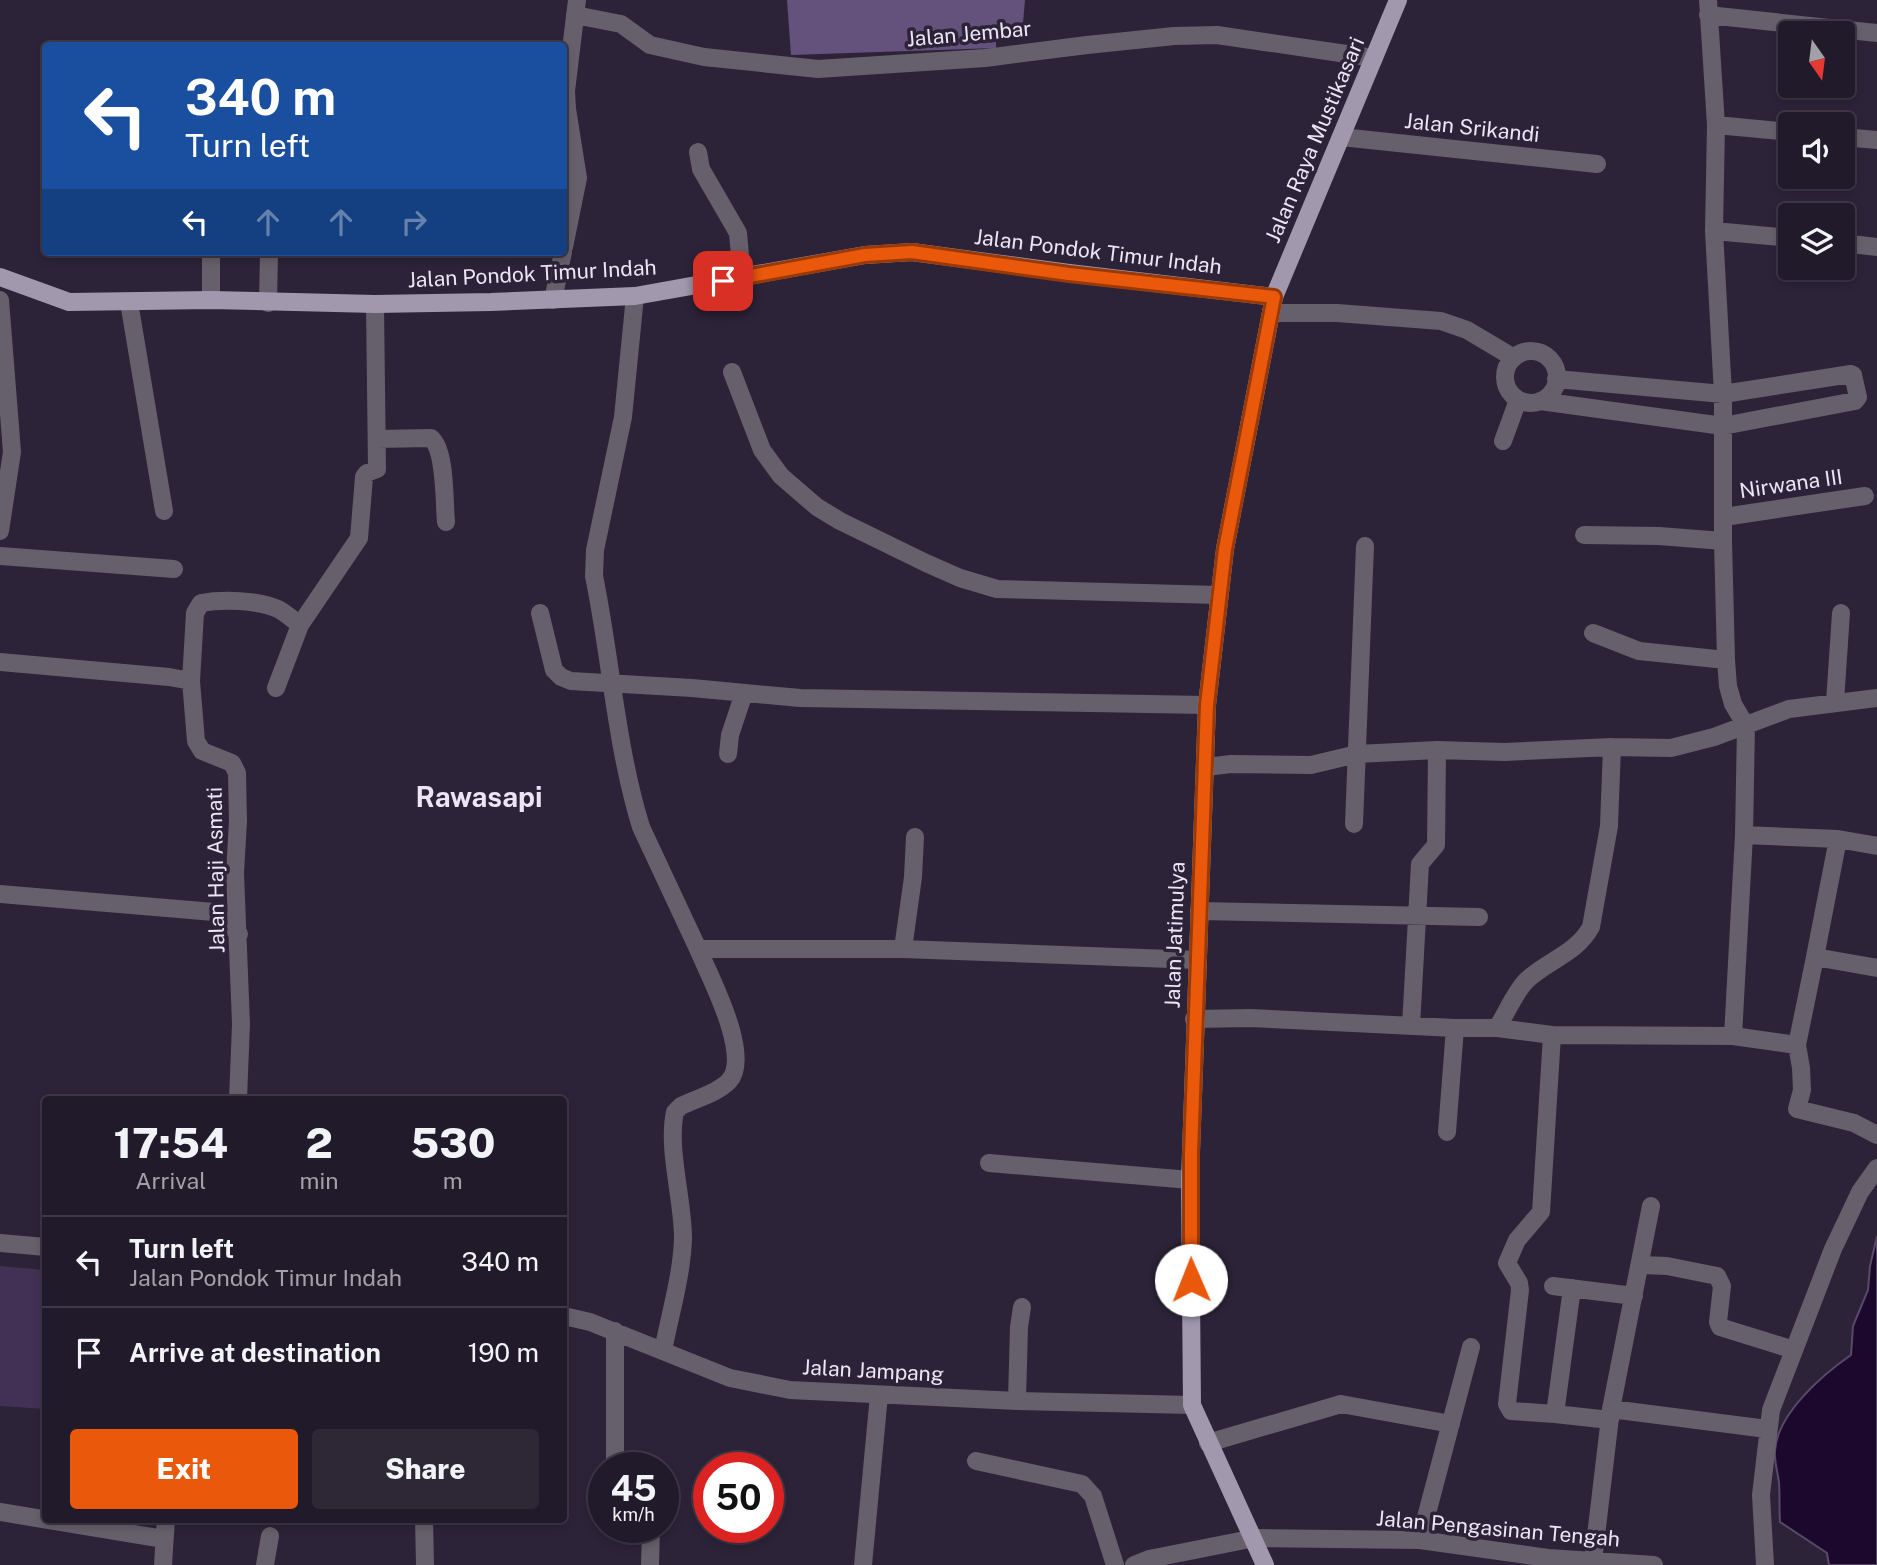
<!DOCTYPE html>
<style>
body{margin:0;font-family:"Public Sans",sans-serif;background:#2d2736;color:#f1f3f6;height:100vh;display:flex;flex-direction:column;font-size:26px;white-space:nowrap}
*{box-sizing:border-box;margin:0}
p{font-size:23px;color:#a2a1a8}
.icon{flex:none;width:38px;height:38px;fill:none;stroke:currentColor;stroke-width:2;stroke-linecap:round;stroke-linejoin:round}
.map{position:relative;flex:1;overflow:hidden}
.details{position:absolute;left:42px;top:1096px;width:525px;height:427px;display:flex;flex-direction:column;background:#211a2a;border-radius:7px;box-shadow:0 4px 10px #0003,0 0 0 2px #3e3847}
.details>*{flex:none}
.top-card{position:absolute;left:42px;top:42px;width:525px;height:214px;border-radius:7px;box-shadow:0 4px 10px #0003,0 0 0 2px #3e3847;background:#1a4fa0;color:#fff;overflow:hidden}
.needle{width:46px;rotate:166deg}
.tools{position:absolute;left:1778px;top:21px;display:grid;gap:14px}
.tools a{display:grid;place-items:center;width:77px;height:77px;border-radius:7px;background:#211a2a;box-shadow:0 4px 10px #0003,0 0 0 2px #3e3847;font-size:35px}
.speed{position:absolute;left:588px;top:1452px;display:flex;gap:14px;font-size:35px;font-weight:700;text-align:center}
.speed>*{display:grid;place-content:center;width:91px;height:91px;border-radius:50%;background:#211a2a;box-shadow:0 4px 10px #0003,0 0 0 2px #3e3847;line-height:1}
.speed small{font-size:18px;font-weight:400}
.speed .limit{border:10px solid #d22;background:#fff;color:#111}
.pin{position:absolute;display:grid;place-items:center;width:60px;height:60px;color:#fff;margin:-30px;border-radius:14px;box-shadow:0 4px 10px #0006}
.me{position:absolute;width:77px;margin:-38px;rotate:359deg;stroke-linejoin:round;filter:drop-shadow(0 0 5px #0008)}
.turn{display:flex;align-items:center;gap:24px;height:147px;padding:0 28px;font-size:32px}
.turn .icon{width:91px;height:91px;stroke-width:2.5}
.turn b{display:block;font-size:49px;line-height:60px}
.lanes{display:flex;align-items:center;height:66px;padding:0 28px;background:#0003;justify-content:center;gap:35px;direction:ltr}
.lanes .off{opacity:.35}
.eta{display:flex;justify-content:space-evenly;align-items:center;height:119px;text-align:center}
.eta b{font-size:42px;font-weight:800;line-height:49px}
.action{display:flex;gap:14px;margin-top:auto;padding:14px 28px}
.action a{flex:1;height:80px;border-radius:7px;background:#ea580c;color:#fff;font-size:28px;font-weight:800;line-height:80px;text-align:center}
.action a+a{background:#2d2736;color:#f1f3f6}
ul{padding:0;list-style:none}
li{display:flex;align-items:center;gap:21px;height:91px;padding:0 28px;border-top:2px solid #3e3847}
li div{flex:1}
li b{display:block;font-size:26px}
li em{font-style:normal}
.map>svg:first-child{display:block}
</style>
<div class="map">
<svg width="1877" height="1565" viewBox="0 0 1877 1565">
<rect width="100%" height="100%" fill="#2c2338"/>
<path fill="#423155" d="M0 1266 45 1270V1409L0 1406Z"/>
<path fill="#65527c" d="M787 0H1025L1023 23 996 34V48L791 55Z"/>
<path fill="#1b082c" stroke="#594a68" stroke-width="2" d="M1877 1236V1565H1829L1827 1553 1780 1522C1779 1509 1780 1496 1779 1483 1778 1473 1774 1461 1775 1451 1777 1414 1822 1375 1851 1355L1853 1326 1868 1290 1870 1266Z"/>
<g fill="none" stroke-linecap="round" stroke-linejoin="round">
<path stroke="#65606b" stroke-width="18" d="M1708 0 1716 125 1714 231 1723 394V541L1726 660 1728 686 1733 704 1746 726 1744 835
M575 15 621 24 650 45 704 57 818 69 985 58 1087 45 1174 36 1217 35 1374 58
M1708 15 1877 33
M1716 125 1790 132
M1341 137 1597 164
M1843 137 1877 140
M698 152 701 169 738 233 742 278
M1714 231 1790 238
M1843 243 1877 247
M564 247 578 178 567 109 566 91 577 0
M211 252V300
M635 296 623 417 595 550 594 576C611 659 616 746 641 827L698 949H903L1197 960
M0 300 12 452 0 531
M553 300 563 252
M129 302 164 511
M268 303 269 252
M1271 313H1337L1441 321 1467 330 1514 358
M1505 377a26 26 0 1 1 52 0a26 26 0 1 1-52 0Z
M732 372 762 450 781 476 817 507 840 521 926 563 960 578 997 589 1218 595
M1540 401 1723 426 1855 401 1858 397 1853 375 1851 374 1723 394 1556 379
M377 439 431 438C446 450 444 502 446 522
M1503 441 1518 400
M1724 517 1865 496
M1584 535 1659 536 1723 541
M0 556 174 569
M540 613 554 670 561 677 571 681 692 688 800 698 1207 705
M1593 633 1639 651 1726 660
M0 662 169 677 191 681
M276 688 300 625 359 538 364 477 367 473 377 469 375 304
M1835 702 1841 613
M728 754 730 735 744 693
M1206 767 1231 764 1311 765 1357 754 1437 750 1505 752 1612 747 1671 748 1714 737 1789 709 1877 698
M1354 824 1365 546
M0 894 214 912 239 934
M1199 911 1479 917
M903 949 913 877 915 837
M1815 957 1838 839
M1877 968 1815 957 1797 1045 1801 1068 1802 1090 1797 1109 1854 1123 1877 1135
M1194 1019 1250 1018 1455 1028
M1411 1026 1420 864 1436 845 1437 750
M1497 1028C1506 1014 1516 990 1527 980 1548 960 1576 954 1591 927L1609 826 1612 747
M1552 1035 1541 1212 1517 1240 1507 1263 1519 1283 1520 1290 1507 1404 1511 1411 1555 1414
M1733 1036 1744 835 1838 839 1877 846
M238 1099 241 1024 235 873 238 821 237 773 232 763 202 751 196 741 191 681 195 613 201 603C222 599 258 600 278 609 286 613 293 620 300 625
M1447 1132 1455 1028H1497L1552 1035 1733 1036 1797 1045
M989 1163 1190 1180
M0 1243 46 1247
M1641 1265 1667 1266 1717 1276 1722 1286 1718 1322 1720 1327 1794 1350
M1553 1286 1634 1296
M1572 1288 1555 1414 1610 1420
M564 1316 590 1322 730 1378 790 1390 1017 1401 1192 1405
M615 1331V1468
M663 1351C670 1314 682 1275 683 1238 683 1199 667 1149 675 1112L681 1106C695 1099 718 1093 729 1081 752 1056 710 977 698 949
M1017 1401 1019 1327 1022 1307
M1611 1409 1767 1429
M1208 1443 1341 1404 1451 1424
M976 1461 1082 1484 1093 1496 1115 1565
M0 1512 164 1539
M424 1519 425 1565
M1420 1540 1471 1347
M1593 1561 1611 1409 1651 1206
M163 1565 166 1519
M265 1565 270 1536
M650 1565 651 1528
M863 1565 879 1395
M1134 1565 1149 1559 1255 1538 1420 1540 1548 1558 1654 1565
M1765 1565 1761 1495 1771 1410 1833 1249 1860 1192 1877 1168"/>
<path stroke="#a198ae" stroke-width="18" d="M0 277 69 302 211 300 375 304 491 302 635 296 865 255 912 252 1069 273 1274 297
M1265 1565 1192 1405 1190 1180 1207 705 1225 549 1274 297 1398 0"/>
</g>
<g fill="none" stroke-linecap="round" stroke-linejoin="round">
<defs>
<path id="route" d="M723 281 865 255 912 252 1069 274 1274 297 1225 549 1207 705 1191 1153V1280"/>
</defs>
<use href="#route" stroke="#983908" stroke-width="18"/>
<use href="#route" stroke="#ea580c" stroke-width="12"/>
</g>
<g text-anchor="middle" stroke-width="7" stroke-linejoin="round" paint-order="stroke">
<g font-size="21" fill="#ebe5f4" stroke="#2c2338">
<text transform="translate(969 34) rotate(-5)" y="7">Jalan Jembar</text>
<text transform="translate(1472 128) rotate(6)" y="7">Jalan Srikandi</text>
<text transform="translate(1315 140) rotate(-67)" y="7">Jalan Raya Mustikasari</text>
<text transform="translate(1098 252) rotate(7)" y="7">Jalan Pondok Timur Indah</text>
<text transform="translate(532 274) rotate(-3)" y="7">Jalan Pondok Timur Indah</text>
<text transform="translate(1791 484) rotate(-8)" y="7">Nirwana III</text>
<text transform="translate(216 870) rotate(-91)" y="7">Jalan Haji Asmati</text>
<text transform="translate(1175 935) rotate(-88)" y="7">Jalan Jatimulya</text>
<text transform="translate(873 1371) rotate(3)" y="7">Jalan Jampang</text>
<text transform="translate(1498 1529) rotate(5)" y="7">Jalan Pengasinan Tengah</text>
</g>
<g font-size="28" font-weight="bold" fill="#ebe5f4" stroke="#2c2338">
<text x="479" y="807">Rawasapi</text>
</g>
</g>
</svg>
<div class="tools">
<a><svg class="needle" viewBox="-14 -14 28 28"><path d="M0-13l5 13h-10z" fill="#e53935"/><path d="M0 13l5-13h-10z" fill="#a2a1a8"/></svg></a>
<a><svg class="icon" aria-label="sound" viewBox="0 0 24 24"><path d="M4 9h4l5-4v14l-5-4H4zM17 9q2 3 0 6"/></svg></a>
<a><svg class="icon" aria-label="layers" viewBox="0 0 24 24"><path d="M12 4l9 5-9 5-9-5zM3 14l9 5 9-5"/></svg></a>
</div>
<div class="speed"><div>45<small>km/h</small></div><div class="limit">50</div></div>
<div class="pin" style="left:723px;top:281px;background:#d93025"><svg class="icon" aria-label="arrive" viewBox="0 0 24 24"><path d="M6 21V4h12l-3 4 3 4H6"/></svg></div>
<svg class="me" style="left:1191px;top:1280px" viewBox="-20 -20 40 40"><circle r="19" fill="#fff"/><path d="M0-13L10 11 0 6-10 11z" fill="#ea580c"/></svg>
<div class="top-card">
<div class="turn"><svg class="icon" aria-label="left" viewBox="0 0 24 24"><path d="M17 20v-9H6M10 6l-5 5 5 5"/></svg><div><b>340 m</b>Turn left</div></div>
<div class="lanes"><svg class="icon" aria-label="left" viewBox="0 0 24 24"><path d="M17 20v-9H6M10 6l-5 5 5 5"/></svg><svg class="icon off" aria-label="ahead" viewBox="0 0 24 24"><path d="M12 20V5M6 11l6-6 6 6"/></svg><svg class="icon off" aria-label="ahead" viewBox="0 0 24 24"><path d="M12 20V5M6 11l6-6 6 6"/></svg><svg class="icon off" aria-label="right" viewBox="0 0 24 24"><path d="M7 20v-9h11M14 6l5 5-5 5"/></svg></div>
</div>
<section class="details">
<div class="eta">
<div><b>17:54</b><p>Arrival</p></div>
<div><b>2</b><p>min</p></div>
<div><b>530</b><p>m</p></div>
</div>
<ul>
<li><svg class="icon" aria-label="left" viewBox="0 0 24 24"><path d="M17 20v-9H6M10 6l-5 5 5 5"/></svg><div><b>Turn left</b><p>Jalan Pondok Timur Indah</p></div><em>340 m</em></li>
<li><svg class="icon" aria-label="arrive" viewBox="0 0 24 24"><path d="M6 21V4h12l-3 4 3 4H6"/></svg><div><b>Arrive at destination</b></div><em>190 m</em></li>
</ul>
<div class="action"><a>Exit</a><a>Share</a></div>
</section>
</div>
